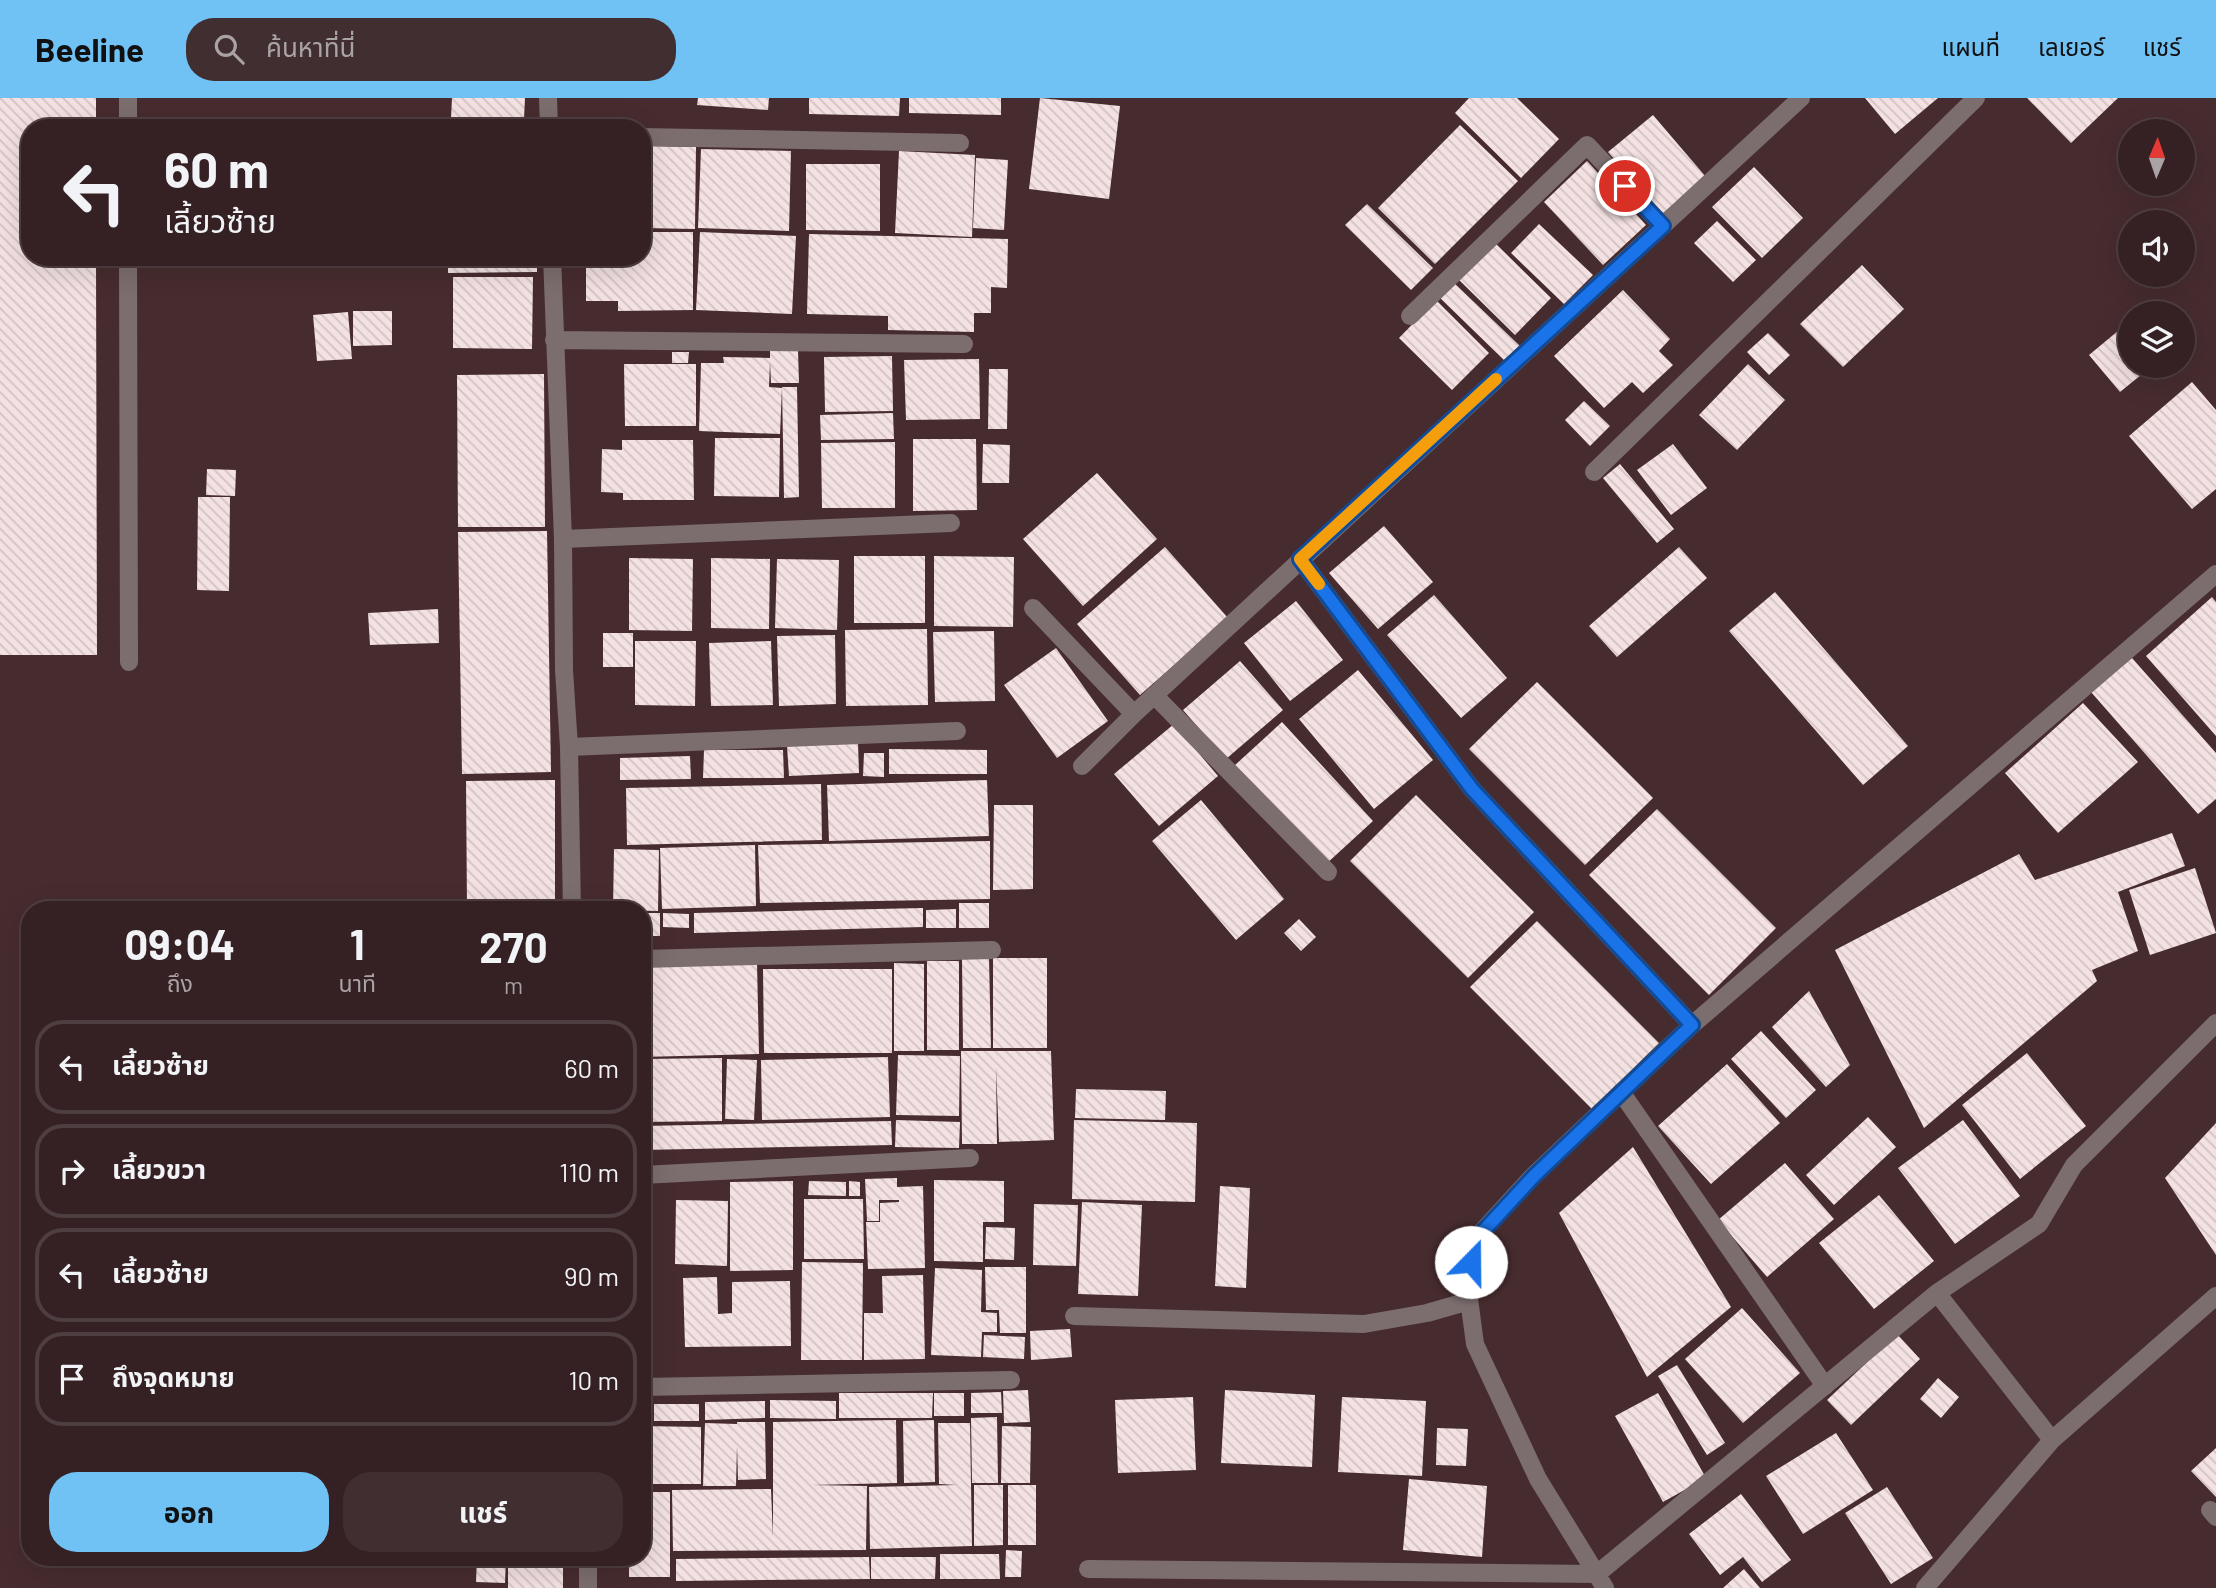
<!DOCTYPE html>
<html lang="th">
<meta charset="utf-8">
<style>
body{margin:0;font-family:Barlow,"Noto Sans Thai",sans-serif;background:#402e30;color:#f1f3f6;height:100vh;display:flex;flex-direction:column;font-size:26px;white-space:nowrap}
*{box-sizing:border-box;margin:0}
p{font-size:23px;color:#aaa3a6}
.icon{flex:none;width:38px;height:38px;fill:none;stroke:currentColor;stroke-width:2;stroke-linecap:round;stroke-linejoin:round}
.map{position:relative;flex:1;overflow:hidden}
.details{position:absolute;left:21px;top:803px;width:630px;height:665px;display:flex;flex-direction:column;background:#352123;border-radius:28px;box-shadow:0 7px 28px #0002,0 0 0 2px #4f3e41}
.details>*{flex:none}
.hud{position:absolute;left:21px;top:21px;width:630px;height:147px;border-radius:28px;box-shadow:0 7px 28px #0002,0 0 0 2px #4f3e41;background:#352123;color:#f1f3f6;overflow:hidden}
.needle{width:46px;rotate:2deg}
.tools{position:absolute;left:2118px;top:21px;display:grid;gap:14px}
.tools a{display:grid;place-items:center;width:77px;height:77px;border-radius:50%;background:#352123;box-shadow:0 7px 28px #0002,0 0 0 2px #4f3e41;font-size:35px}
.pin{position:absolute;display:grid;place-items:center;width:60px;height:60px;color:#fff;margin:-30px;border:4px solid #fff;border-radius:50%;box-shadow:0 2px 7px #0007}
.me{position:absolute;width:77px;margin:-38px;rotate:22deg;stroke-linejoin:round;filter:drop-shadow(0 0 5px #0008)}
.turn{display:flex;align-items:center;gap:24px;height:147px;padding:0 28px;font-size:32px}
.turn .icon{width:91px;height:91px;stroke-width:2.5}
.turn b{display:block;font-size:49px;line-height:60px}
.eta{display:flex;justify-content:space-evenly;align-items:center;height:119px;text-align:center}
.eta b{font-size:42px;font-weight:700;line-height:49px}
.primary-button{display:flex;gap:14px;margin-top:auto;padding:14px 28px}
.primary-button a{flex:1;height:80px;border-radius:28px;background:#70c1f4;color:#111;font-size:28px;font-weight:700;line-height:80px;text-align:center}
.primary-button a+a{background:#402e30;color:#f1f3f6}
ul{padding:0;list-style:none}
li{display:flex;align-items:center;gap:21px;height:94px;margin:0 14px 10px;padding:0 14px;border:4px solid #4f3e41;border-radius:28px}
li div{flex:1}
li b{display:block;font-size:26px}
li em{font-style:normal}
header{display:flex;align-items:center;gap:42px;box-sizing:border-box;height:98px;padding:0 35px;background:#70c1f4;color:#111}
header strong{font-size:33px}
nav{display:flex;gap:38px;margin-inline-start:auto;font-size:24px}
.search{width:490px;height:63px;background:#402e30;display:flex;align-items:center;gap:18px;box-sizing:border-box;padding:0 24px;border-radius:28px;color:#aaa3a6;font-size:26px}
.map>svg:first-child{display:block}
</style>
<header>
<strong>Beeline</strong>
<div class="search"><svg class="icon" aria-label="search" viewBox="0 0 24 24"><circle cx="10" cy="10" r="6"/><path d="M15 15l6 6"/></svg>ค้นหาที่นี่</div>
<nav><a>แผนที่</a><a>เลเยอร์</a><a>แชร์</a></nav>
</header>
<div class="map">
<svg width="2216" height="1490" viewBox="0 0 2216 1490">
<defs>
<pattern id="building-back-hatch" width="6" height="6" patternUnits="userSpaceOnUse" patternTransform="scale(1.75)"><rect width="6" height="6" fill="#f4e1e2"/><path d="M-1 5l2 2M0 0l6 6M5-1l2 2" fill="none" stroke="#d2c2c3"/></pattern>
</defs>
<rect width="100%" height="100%" fill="#472c2f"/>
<path fill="url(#building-back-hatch)" d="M0 0H96V30H30V159H96L97 557H0Z
M452 0H525L524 21 451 20Z
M698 0H769L768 12 697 7Z
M809 0H900L899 18 809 16Z
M909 0H1001V17L909 15Z
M1040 0 1120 8 1109 101 1029 91Z
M1469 0H1517L1559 41 1521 80 1455 15Z
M1865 0H1938L1895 36Z
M2027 0H2118L2071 45Z
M1653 17 1706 79 1662 116 1608 54Z
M527 22V30H451V24Z
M1460 27 1518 83 1435 166 1378 110Z
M642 48 696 49 695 131 642 130Z
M701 51 791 53 789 133 698 130Z
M899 53 975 57 972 139 895 135Z
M976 60 1008 62 1004 132 973 130Z
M1587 63 1646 127 1603 167 1544 104Z
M806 66H880V133L806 132Z
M1754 69 1803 120 1762 160 1712 109Z
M1367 106 1433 170 1411 192 1345 127Z
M1717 123 1756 162 1733 184 1694 145Z
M1539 126 1593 177 1564 206 1511 155Z
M642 134H693V212L618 213V203H586V159H642Z
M700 134 796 138 792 216 696 212Z
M809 136 1008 141 1007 190 991 189V215H974V234L888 232V218L807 216Z
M1492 142 1551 200 1515 237 1456 179Z
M448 159H537V174L448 175Z
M1862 167 1904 211 1843 269 1800 226Z
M453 179H533L532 251 453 250Z
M1452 183 1520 248 1505 263 1438 198Z
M1623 192 1670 241 1659 253 1673 267 1643 295 1632 284 1604 310 1554 258Z
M1436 202 1489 255 1452 292 1399 240Z
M2155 202 2166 215H2139Z
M353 213H392V247L353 248Z
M348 214 352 261 317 263 313 217Z
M2130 223V268H2152L2120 294 2089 257Z
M1768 235 1790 257 1769 277 1747 254Z
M770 253H798L799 285H771L770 264 769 289 782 290 780 336 699 333 701 265H724L723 259 770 260Z
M672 254H689L688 265H672Z
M892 258 893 313 825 314 824 259Z
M979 261 980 321 906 322 904 262Z
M624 266H696V328H625Z
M1748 266 1785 302 1737 352 1699 317Z
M989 271H1008L1007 331H988Z
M544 276 545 429H458L457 277Z
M2192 284 2216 312V391L2192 411 2129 338Z
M782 289H797L799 399 784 400Z
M1584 303 1610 328 1590 348 1565 322Z
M893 315 894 341 821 342 820 317Z
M715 340H780L779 399 714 398Z
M913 341H976L977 412 913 413Z
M622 342H693L694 402H623V395L601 394 602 351 622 352Z
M895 344V410H822L821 345Z
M983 346 1010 347 1009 385H982Z
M1673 346 1707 390 1671 417 1637 372Z
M1620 366 1674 431 1657 445 1603 380Z
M207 371 236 372 235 398 206 397Z
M1097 375 1157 441 1083 508 1023 441Z
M198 399H230L229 493 197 492Z
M1384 428 1433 484 1378 531 1329 475Z
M547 433 551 674 462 676 458 434Z
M1165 449 1228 520 1140 597 1077 526Z
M1679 449 1707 480 1617 559 1589 528Z
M854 458H925V525H854Z
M934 458 1014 459 1013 529 934 528Z
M629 460 693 461 692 533 629 532Z
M711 460 770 461 769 531 711 530Z
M777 461 839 462 837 532 775 530Z
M1775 494 1908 648 1863 687 1729 533Z
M1434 497 1507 580 1461 620 1387 537Z
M2212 499 2216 504V638L2146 558Z
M1296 503 1343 562 1290 603 1244 545Z
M438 511 439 545 370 547 368 515Z
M927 531 928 607 846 608 845 532Z
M994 533 995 603 935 604 933 534Z
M603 535H633V569H603Z
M835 537 836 606 779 608 777 538Z
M635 543H696L695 608 635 607Z
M771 543 773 607 711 608 709 545Z
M1056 550 1108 623 1057 660 1004 587Z
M2132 560 2216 655V701L2198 716 2091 594Z
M1240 563 1283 612 1226 661 1183 612Z
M1358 572 1433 662 1374 711 1299 621Z
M1537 584 1653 700 1585 767 1469 651Z
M2083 605 2138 664 2058 735 2005 675Z
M1282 624 1373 723 1325 767 1234 668Z
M1174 626 1218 678 1159 728 1114 676Z
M858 645 859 675 789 678 787 648Z
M889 651 987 652V676H889Z
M704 652H783L784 680H703Z
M864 655H884V679L863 678Z
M690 658 691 681 620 682V660Z
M555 682V812H467L466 683Z
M987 682 989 738 829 743 827 687Z
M821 686 822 742 627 747 626 690Z
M1416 697 1534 814 1468 880 1350 763Z
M1201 702 1284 801 1236 842 1152 743Z
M994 707H1033V791L993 792Z
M1657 711 1776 830 1709 897 1589 777Z
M2172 735 2185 768 2118 794 2138 853 2092 872 2097 883 1924 1030 1835 852 2019 756 2035 782Z
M990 743V801L760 805 758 747Z
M755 747 756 808 662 811 660 750Z
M614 751 659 752 658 813 613 812Z
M2195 770 2216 835 2150 857 2129 792Z
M959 805H989V830H959Z
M923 810V829L694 835V815Z
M956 811V830H926V812Z
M642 815H660V838H642Z
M663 815 689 816V830L663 829Z
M1299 821 1316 839 1301 853 1284 835Z
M1537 823 1659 945 1592 1011 1470 889Z
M989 860 991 950H963L962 861Z
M993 860H1047V950H993Z
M927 863H959V952H927Z
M757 865 759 956 642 959V868Z
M894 865 924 866V953H894Z
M763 871H892V955H764Z
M1809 893 1850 967 1826 989 1772 929Z
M1761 933 1816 992 1786 1020 1731 961Z
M961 953H1051L1054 1042 999 1044 996 969 997 1046H962Z
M2027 955 2086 1028 2020 1081 1962 1007Z
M898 957 960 958 959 1018 896 1017Z
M888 959 890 1019 762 1022 761 962Z
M722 960V1023L642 1024V961Z
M727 961 757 962 754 1022 725 1021Z
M1727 966 1780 1025 1711 1086 1658 1028Z
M1076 991 1166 993 1165 1022 1075 1020Z
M1868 1019 1896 1049 1834 1107 1806 1077Z
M896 1022 960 1024 959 1050 895 1049Z
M1074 1022 1197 1025 1195 1104 1072 1101Z
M1963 1022 2020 1098 1955 1146 1898 1070Z
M891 1023 892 1047 642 1052V1028Z
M2216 1025V1157L2165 1080Z
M1633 1049 1731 1209 1647 1279 1559 1115Z
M1785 1065 1834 1121 1767 1179 1718 1122Z
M897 1080V1089L923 1088 925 1170 868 1171 866 1124H880V1105L899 1104V1102H879V1123H867L865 1081Z
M934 1082 1004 1083V1124H983V1164L934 1163Z
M793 1083V1172L730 1173V1084Z
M809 1083 846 1084V1098L808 1097Z
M849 1083 860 1084V1098H849Z
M1220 1088 1250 1090 1246 1190 1215 1188Z
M1879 1097 1934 1163 1874 1211 1819 1145Z
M804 1101H863L864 1161H804Z
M676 1102 728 1103 727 1168 675 1166Z
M1082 1104 1142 1107 1138 1198 1078 1196Z
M1034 1106 1078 1107 1076 1168 1033 1167Z
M986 1129 1015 1130 1014 1162 985 1161Z
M802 1164 863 1165 862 1262H801Z
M985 1169H1026V1235H1000L999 1212H986Z
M935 1170 982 1172 981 1214 997 1215V1234H982L981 1259 931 1257Z
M923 1177 925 1261 864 1262V1215H883L882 1178Z
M717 1179 718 1216 732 1215V1184L790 1183 791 1248 685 1249 683 1180Z
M1742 1210 1800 1275 1743 1325 1685 1261Z
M1070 1231 1072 1259 1031 1262 1030 1233Z
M1897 1236 1920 1261 1851 1327 1827 1302Z
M984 1237 1025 1239 1024 1261 983 1259Z
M1677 1267 1725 1345 1707 1357 1658 1278Z
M1938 1280 1959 1299 1941 1320 1920 1301Z
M1028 1292 1030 1324 1004 1325 1003 1293Z
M1225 1292 1315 1297 1312 1369 1221 1365Z
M1001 1294 1002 1315H971V1295Z
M839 1295H933L932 1320H839Z
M934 1295H964V1318H934Z
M1658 1295 1706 1380 1663 1404 1615 1318Z
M1193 1299 1196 1372 1118 1375 1115 1302Z
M1342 1299 1426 1303 1422 1378 1338 1374Z
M770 1302 836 1303V1321L770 1320Z
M765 1303V1320L705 1322V1304Z
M654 1306H699V1323H654Z
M997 1319 998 1385H972L971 1320Z
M896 1322 897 1385 812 1387 867 1388 866 1452 673 1453 672 1392 771 1391 773 1439V1324Z
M934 1322 935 1384 904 1385 903 1323Z
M737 1324H765L766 1381 738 1382 737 1348 736 1388H703L705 1325 737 1326Z
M938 1325H970L972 1448 870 1451 869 1389 957 1387 939 1386Z
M642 1328 701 1329V1386H642Z
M1002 1328 1031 1329 1030 1385H1001Z
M1437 1330 1468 1331 1466 1368 1436 1367Z
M1836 1335 1873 1392 1803 1436 1766 1378Z
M2216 1350V1399L2191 1373Z
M1409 1381 1487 1388 1482 1459 1403 1452Z
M974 1387H1003V1447L974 1448Z
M1008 1387H1036V1447H1008Z
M1887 1389 1933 1460 1891 1486 1845 1415Z
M642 1394H670V1479H629V1460H642Z
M1741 1396 1791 1462 1762 1484 1743 1459 1720 1477 1689 1436Z
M1006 1452 1022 1453 1021 1479H1005Z
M940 1456H999L1000 1481H940Z
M869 1459 870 1481 676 1483V1461Z
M871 1459H936L935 1481H871Z
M477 1460H506L505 1485 476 1484Z
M530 1460H563V1490H508V1464L530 1463Z
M1744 1471 1760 1490H1723Z"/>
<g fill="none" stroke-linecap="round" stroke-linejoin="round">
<path stroke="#7c6d6e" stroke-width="18" d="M128 0V30
M548 0 549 30
M642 39 960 45
M128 159 129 564
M552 159 563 441 564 572 569 649 572 812
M1410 218 1587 47 1663 128
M554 242 964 246
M1594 374 1976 0
M563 441 951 425
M1300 461 1472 691 1692 927
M1033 510 1134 616
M1154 597 1328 774
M569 649 957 633
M1082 668 1134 616 1801 0
M642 861 992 852
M1621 994 1825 1288
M642 1077 970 1060
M1937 1195 2052 1342
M1074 1218 1364 1226 1427 1215 1469 1203
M642 1289 1011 1282
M2210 1412 2216 1419
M1088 1471 1597 1476 1937 1195 2039 1126 2074 1067 2216 925
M588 1490V1460
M1605 1490 1538 1381 1475 1246 1467 1186 1475 1141 1533 1078 1692 927 2216 476
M1925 1490 2052 1342 2216 1198"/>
</g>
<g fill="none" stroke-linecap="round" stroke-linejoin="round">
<defs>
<path id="route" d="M1471 1164 1475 1142 1534 1078 1692 927 1472 691 1300 461 1663 128 1625 88"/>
</defs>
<use href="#route" stroke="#114b97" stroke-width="18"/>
<use href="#route" stroke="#1a73e8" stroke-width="12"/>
<path stroke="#f59e0b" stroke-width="12" d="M1319 486 1300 461 1496 281"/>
</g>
</svg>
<div class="tools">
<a><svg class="needle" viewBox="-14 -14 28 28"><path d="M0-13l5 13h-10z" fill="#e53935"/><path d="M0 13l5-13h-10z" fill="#aaa3a6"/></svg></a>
<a><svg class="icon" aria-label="sound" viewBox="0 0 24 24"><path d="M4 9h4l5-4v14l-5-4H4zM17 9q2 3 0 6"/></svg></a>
<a><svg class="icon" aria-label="layers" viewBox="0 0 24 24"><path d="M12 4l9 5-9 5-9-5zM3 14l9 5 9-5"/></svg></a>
</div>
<div class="pin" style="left:1625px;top:88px;background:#d93025"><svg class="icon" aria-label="arrive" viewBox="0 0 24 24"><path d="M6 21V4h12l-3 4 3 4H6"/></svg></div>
<svg class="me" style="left:1471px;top:1164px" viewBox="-20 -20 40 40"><circle r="19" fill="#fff"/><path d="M0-13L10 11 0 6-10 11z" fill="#1a73e8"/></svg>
<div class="hud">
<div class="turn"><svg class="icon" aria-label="left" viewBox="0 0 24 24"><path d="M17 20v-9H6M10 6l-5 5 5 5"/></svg><div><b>60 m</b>เลี้ยวซ้าย</div></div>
</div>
<section class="details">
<div class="eta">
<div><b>09:04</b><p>ถึง</p></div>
<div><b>1</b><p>นาที</p></div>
<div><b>270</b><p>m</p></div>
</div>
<ul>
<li><svg class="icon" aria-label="left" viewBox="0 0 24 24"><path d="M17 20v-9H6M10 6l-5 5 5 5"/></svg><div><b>เลี้ยวซ้าย</b></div><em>60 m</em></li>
<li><svg class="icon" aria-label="right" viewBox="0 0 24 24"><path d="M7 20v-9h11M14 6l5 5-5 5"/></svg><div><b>เลี้ยวขวา</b></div><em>110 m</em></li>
<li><svg class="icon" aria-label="left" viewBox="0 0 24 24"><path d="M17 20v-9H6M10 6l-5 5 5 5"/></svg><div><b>เลี้ยวซ้าย</b></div><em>90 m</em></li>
<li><svg class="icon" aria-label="arrive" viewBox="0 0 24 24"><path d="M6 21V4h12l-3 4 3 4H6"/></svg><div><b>ถึงจุดหมาย</b></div><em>10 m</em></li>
</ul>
<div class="primary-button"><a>ออก</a><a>แชร์</a></div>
</section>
</div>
